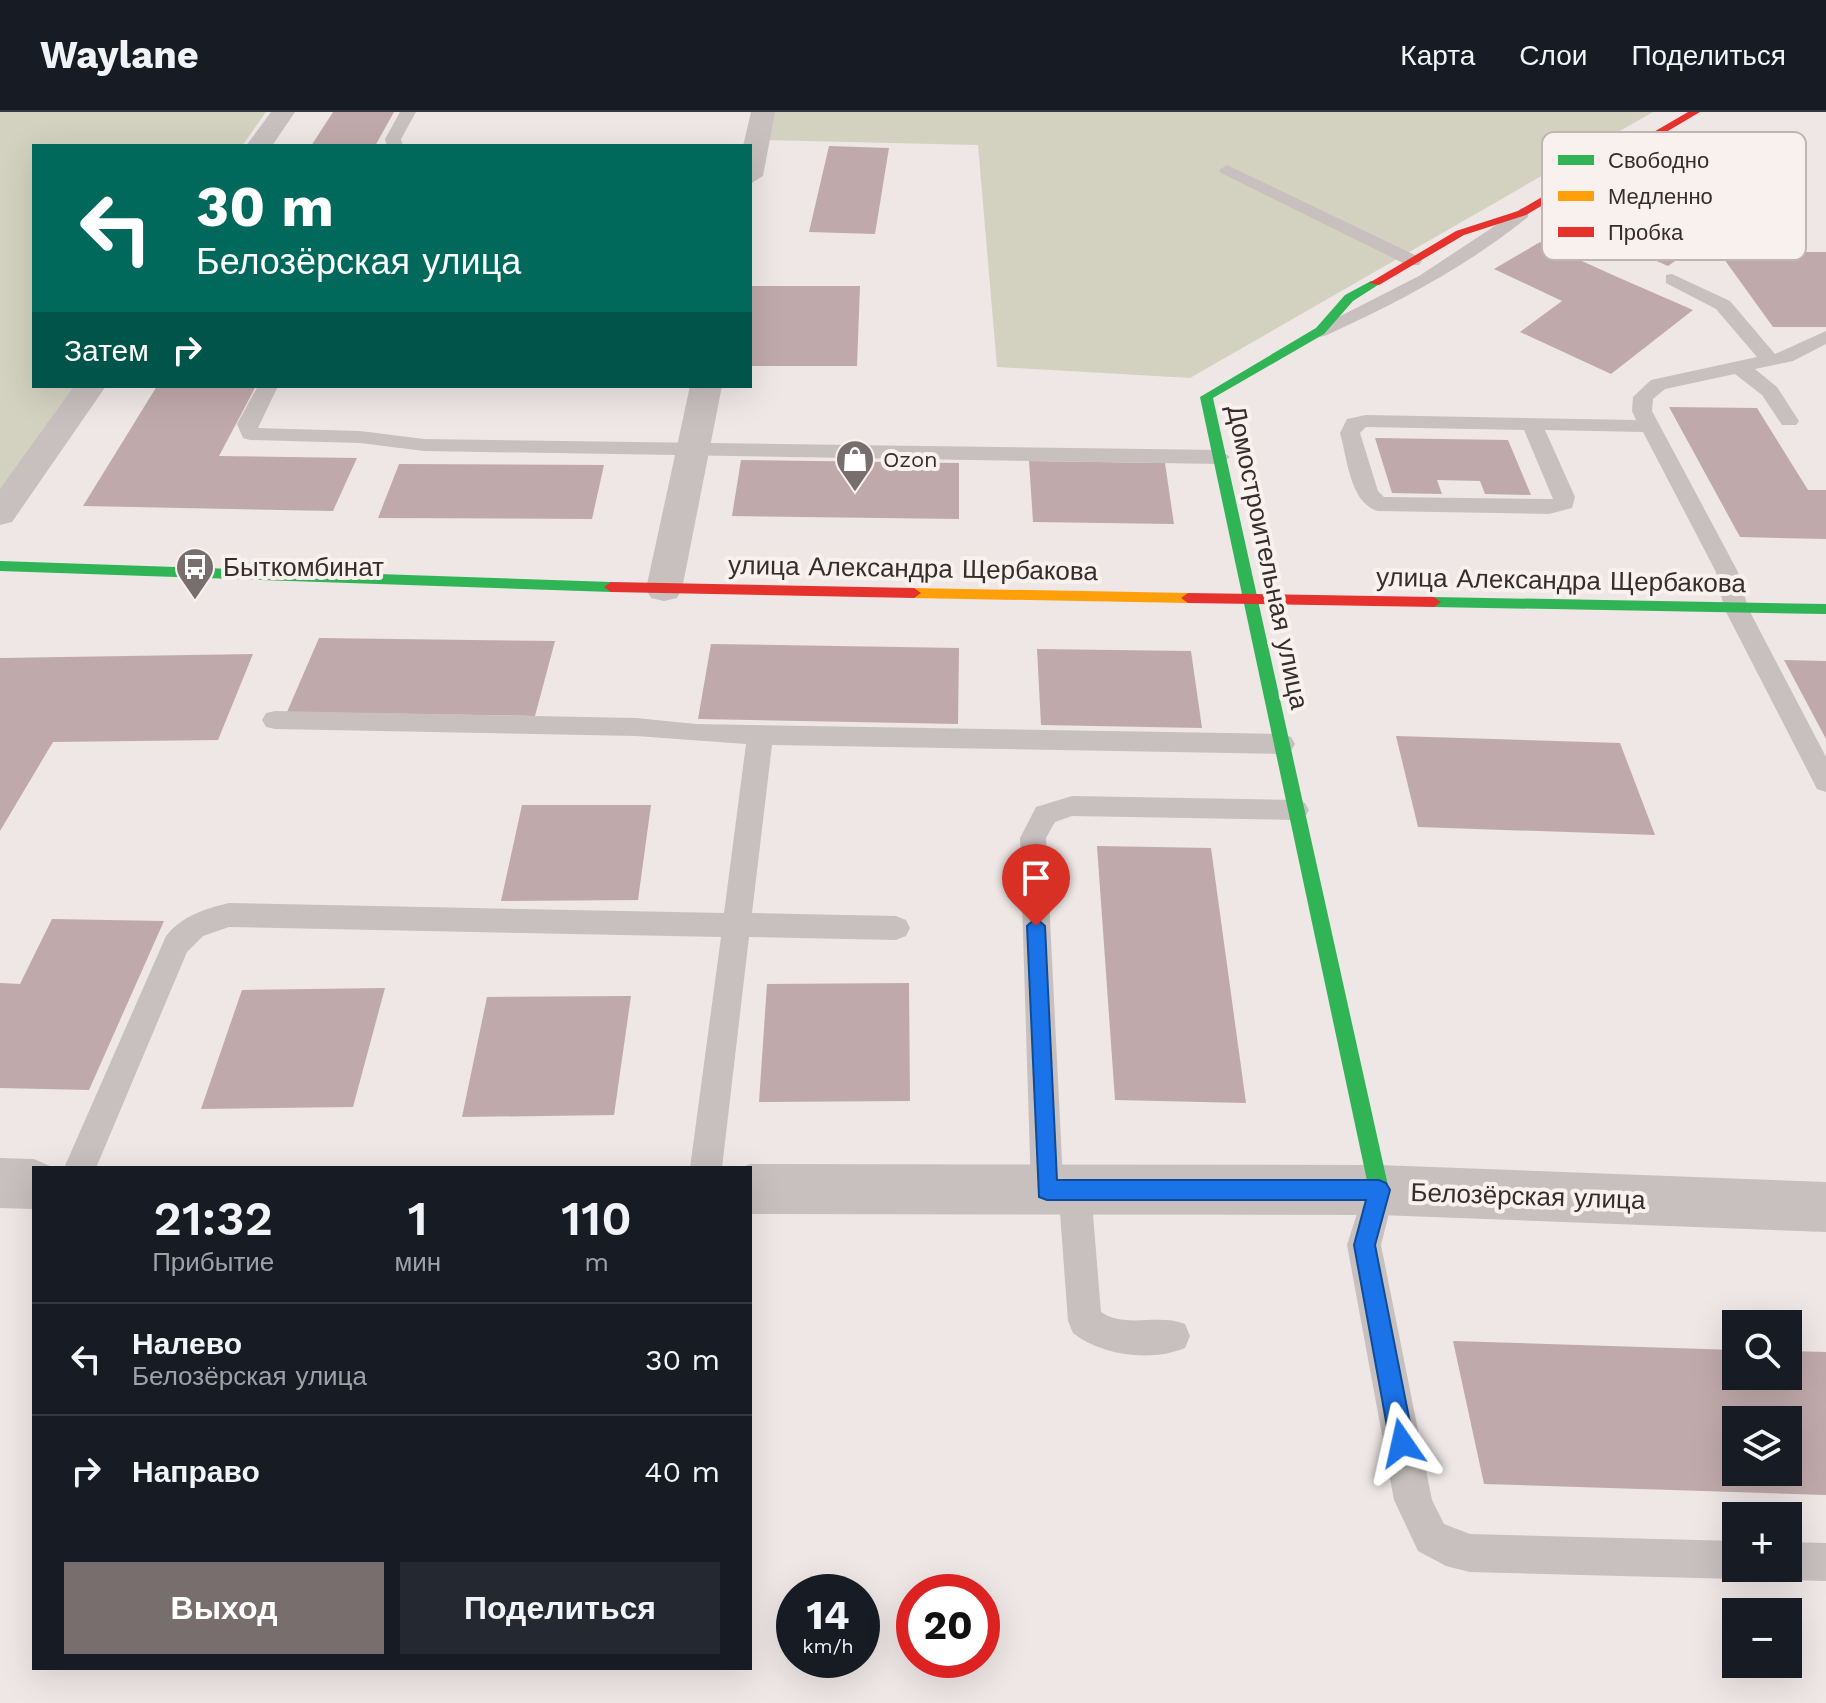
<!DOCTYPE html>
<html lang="ru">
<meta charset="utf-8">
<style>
body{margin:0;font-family:"Work Sans",sans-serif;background:#242831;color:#f1f3f6;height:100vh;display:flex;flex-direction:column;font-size:30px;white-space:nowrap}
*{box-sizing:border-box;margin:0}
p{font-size:26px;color:#9ea1a6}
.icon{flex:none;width:44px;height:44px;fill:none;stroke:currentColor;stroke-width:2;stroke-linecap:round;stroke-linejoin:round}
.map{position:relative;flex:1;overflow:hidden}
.side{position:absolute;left:32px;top:1054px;width:720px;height:504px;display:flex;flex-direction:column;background:#171b24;border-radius:0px;box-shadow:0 8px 32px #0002}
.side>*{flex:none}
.top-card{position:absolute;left:32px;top:32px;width:720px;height:244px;border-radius:0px;box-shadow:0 8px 32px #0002;background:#00695c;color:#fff;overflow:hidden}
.tools{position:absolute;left:1722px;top:1198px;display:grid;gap:16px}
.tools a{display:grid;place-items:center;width:80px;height:80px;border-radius:0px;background:#171b24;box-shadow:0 8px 32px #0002;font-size:40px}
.speed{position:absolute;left:776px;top:1462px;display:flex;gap:16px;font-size:40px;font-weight:700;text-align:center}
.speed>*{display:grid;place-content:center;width:104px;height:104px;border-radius:50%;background:#171b24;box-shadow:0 8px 32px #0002;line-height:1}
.speed small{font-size:20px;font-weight:400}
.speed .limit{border:12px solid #d22;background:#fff;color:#111}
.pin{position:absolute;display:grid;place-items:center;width:68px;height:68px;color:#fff;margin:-82px -34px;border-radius:50% 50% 50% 0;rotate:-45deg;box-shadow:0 0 8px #0007}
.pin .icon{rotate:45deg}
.me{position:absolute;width:88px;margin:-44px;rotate:349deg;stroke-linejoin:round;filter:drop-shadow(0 0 6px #0008)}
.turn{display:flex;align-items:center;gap:28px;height:168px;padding:0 32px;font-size:36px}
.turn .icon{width:104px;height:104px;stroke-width:2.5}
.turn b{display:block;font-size:56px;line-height:68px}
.then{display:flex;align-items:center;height:76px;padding:0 32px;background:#0003;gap:16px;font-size:30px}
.eta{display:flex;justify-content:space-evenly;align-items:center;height:136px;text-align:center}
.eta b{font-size:48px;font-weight:600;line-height:56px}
.action{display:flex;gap:16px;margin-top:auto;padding:16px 32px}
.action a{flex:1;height:92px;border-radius:0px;background:#786e6d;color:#fff;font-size:32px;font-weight:600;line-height:92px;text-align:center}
.action a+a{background:#242831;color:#f1f3f6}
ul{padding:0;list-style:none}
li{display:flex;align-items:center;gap:24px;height:112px;padding:0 32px;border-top:2px solid #363941}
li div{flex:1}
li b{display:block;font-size:30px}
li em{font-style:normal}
header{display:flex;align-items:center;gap:48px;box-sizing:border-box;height:112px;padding:0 40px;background:#171b24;border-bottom:2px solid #363941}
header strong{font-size:38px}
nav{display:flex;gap:44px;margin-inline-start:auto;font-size:28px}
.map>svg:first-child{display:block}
</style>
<header>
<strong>Waylane</strong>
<nav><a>Карта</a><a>Слои</a><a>Поделиться</a></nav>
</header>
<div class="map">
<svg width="1826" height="1591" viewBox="0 0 1826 1591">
<rect width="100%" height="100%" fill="#eee7e6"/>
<path fill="#d3d2c1" d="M0 0H266L242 34H34V274H74L0 380Z
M769 0H1653L1190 266 997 255 978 33 764 28Z"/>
<path fill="#c0a9aa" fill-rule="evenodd" d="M333 0H394L375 34H311Z
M829 34 889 36 875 122 809 120Z
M1719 52 1779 76 1668 154 1606 127Z
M1540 130 1615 164 1693 198 1611 262 1520 220 1562 189 1494 157Z
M1719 140H1826V215H1773Z
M751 174H860L857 254H750Z
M157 274H256L219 344 357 346 333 399 83 394Z
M1669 295 1757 296 1808 378H1826V427L1740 425Z
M1375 326 1508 328 1531 383 1485 382 1480 369 1437 368 1442 382 1392 381Z
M741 348 959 351V407L732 404Z
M1029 349 1165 351 1174 412 1033 410Z
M399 352 604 353 592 407 378 406Z
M319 526 555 529 535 604 287 600Z
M711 532 959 536 958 612 698 607Z
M1037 537 1191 539 1202 616 1041 613Z
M253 542 218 628 53 630 0 719V546Z
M1784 548 1826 549V627Z
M1396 624 1620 631 1655 723 1418 715Z
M522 693H651L638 788 501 789Z
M1097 734 1211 736 1246 991 1115 988Z
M52 807 164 809 89 978 0 976V871L20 872Z
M909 871 910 989 759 990 767 872Z
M385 876 353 995 201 997 242 878Z
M631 884 614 1003 462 1005 487 885Z
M1453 1229 1736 1238V1264H1788V1239L1826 1240V1383L1484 1372ZM1736 1308H1788V1360H1736Z"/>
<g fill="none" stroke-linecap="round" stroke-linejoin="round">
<path fill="#c7c0be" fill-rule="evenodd" d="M400 0H416L401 27 403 34H387L385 27Z
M1227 53 1419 145 1422 149 1419 153H1407L1221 61 1219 58Z
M1522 96 1528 97V105C1466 155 1399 190 1327 223L1320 225 1311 219 1419 164Z
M1672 162 1730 189 1775 242 1826 219V232L1793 249 1755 257 1777 275 1799 309 1796 313H1782L1762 283 1735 262 1665 277 1653 287 1652 299 1738 460 1748 496 1826 645V680L1817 677 1724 496 1716 460 1643 320 1545 318 1575 385 1572 396 1549 402 1378 399C1350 392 1347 345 1340 321L1347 307 1366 303 1636 308 1632 299 1633 285 1651 268 1757 245 1716 197 1666 171V163ZM1366 315 1524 318 1553 387 1384 385 1378 379 1360 321Z
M258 274H278L258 316 360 319 424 327 1220 338 1230 345 1220 352 424 339 360 331 250 328 243 326 237 312Z
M275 599 636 606 696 612 1282 622 1291 625 1295 632 1291 639 1282 642 772 633 752 801 896 804 906 808 910 816 906 824 896 828 749 825 722 1056H690L721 825 229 815 203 824 187 840 96 1056H64L166 824C182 804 204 797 229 791L724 801 746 632 636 624 275 617 266 615 262 608 266 601Z
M1072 684 1296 688 1305 691 1309 698 1305 705 1296 708 1072 704 1055 710 1046 726 1063 1069 1075 1062 1086 1067 1091 1078 1101 1200C1125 1217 1159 1201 1185 1212L1190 1224 1185 1236C1151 1250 1102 1244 1073 1221L1068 1209 1059 1087 1047 1094 1036 1089 1031 1078 1020 726 1036 695Z
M1379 1062 1390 1067 1395 1078 1381 1133 1432 1388 1444 1412 1470 1422 1736 1429V1456H1752L1750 1462 1736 1467 1470 1460 1446 1454 1418 1439 1394 1388 1347 1133 1368 1067Z
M1788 1430 1826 1431V1469L1788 1468 1774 1463 1772 1456H1788Z"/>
<path fill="#c7c0be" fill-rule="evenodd" d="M271 0H295L272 34H246Z
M751 0H775L763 64 750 72V34H743Z
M74 274H106L12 410 0 413V377Z
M690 274H722L682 477 677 486 664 489 651 486 646 477Z
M0 1046 34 1047 52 1055 34 1056V1097L0 1096Z
M750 1052 1379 1053 1826 1070V1120L1379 1103 750 1102V1056H741Z"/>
<path fill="#30b455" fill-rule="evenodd" d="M1371 169 1381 171 1353 189 1324 222 1213 286 1389 1078 1386 1085 1379 1088 1372 1085 1369 1078 1200 285 1316 216 1345 183Z
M0 449 611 470 618 475 611 480 0 459Z
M1434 485 1826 492V502L1434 495 1427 490Z"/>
<path fill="#ff9f0a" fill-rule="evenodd" d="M914 476 1188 481 1195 486 1188 491 914 486 907 481Z"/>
<path fill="#e5322d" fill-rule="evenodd" d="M1688 0H1700L1526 103 1464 123 1379 173 1369 171 1456 119 1518 99Z
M611 470 914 476 921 481 914 486 611 480 604 475Z
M1188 481 1434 485 1441 490 1434 495 1188 491 1181 486Z"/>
</g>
<path fill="#1a73e8" stroke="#114b97" stroke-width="2" d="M1036 806 1045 814 1057 1068H1379L1386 1071 1390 1078 1375 1133 1414 1331 1410 1339 1402 1343 1394 1339 1390 1331 1354 1133 1366 1088H1047L1039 1085 1027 814Z"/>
<defs>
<symbol id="shop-pin" viewBox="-11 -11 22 30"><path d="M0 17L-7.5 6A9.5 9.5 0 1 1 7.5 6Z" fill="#786e6d" stroke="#f9f1ee"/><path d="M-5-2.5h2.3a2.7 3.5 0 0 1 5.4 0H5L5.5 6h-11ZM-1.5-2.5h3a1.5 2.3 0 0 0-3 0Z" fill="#fff"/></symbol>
<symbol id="bus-pin" viewBox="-11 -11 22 30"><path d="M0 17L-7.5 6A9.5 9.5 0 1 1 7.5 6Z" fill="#786e6d" stroke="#f9f1ee"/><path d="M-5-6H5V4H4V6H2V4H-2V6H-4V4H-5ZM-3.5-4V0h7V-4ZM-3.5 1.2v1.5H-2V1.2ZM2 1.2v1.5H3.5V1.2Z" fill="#fff"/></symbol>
</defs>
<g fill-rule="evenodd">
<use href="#shop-pin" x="833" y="325" width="44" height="60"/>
<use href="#bus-pin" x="173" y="433" width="44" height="60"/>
</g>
<g text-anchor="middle" stroke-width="8" stroke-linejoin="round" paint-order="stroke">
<g font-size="22" fill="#382d2c" stroke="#f9f1ee" text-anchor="start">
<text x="883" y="355">Ozon</text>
</g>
<g font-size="26" fill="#382d2c" stroke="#f9f1ee">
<text transform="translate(1268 445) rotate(78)" y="9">Домостроительная улица</text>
<text transform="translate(913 456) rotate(1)" y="9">улица Александра Щербакова</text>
<text transform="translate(1561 468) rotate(1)" y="9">улица Александра Щербакова</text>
<text transform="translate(1528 1084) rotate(2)" y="9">Белозёрская улица</text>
</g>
<g font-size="26" fill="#382d2c" stroke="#f9f1ee" text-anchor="start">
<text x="223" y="464">Быткомбинат</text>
</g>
</g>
<rect x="1542" y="20" width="264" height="128" rx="12" fill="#f9f1ee" stroke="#bfb6b4" stroke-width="2"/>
<rect x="1558" y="43" width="36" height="10" fill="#30b455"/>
<rect x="1558" y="79" width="36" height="10" fill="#ff9f0a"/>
<rect x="1558" y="115" width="36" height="10" fill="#e5322d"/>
<g font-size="22" fill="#382d2c">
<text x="1608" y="56">Свободно</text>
<text x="1608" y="92">Медленно</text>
<text x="1608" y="128">Пробка</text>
</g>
</svg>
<div class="tools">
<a><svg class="icon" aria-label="search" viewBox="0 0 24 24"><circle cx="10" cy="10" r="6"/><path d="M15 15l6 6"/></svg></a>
<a><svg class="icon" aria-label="layers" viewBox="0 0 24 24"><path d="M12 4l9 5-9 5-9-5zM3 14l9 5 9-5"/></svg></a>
<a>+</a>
<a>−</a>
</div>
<div class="speed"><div>14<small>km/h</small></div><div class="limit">20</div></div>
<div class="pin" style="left:1036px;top:814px;background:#d93025"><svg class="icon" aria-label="arrive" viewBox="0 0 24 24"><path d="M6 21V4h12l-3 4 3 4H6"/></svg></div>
<svg class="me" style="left:1402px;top:1331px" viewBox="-20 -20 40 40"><path d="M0-17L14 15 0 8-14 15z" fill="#1a73e8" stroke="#fff" stroke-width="4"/></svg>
<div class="top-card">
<div class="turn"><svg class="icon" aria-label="left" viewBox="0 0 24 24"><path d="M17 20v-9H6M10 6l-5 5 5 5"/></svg><div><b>30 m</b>Белозёрская улица</div></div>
<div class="then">Затем<svg class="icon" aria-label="right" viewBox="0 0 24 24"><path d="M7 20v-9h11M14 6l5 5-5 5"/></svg></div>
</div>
<section class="side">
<div class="eta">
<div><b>21:32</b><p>Прибытие</p></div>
<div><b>1</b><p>мин</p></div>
<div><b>110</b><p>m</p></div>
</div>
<ul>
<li><svg class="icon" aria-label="left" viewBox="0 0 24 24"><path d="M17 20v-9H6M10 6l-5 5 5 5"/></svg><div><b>Налево</b><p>Белозёрская улица</p></div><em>30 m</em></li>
<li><svg class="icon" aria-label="right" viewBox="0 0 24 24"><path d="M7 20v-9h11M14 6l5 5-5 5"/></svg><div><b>Направо</b></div><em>40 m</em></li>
</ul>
<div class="action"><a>Выход</a><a>Поделиться</a></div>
</section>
</div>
